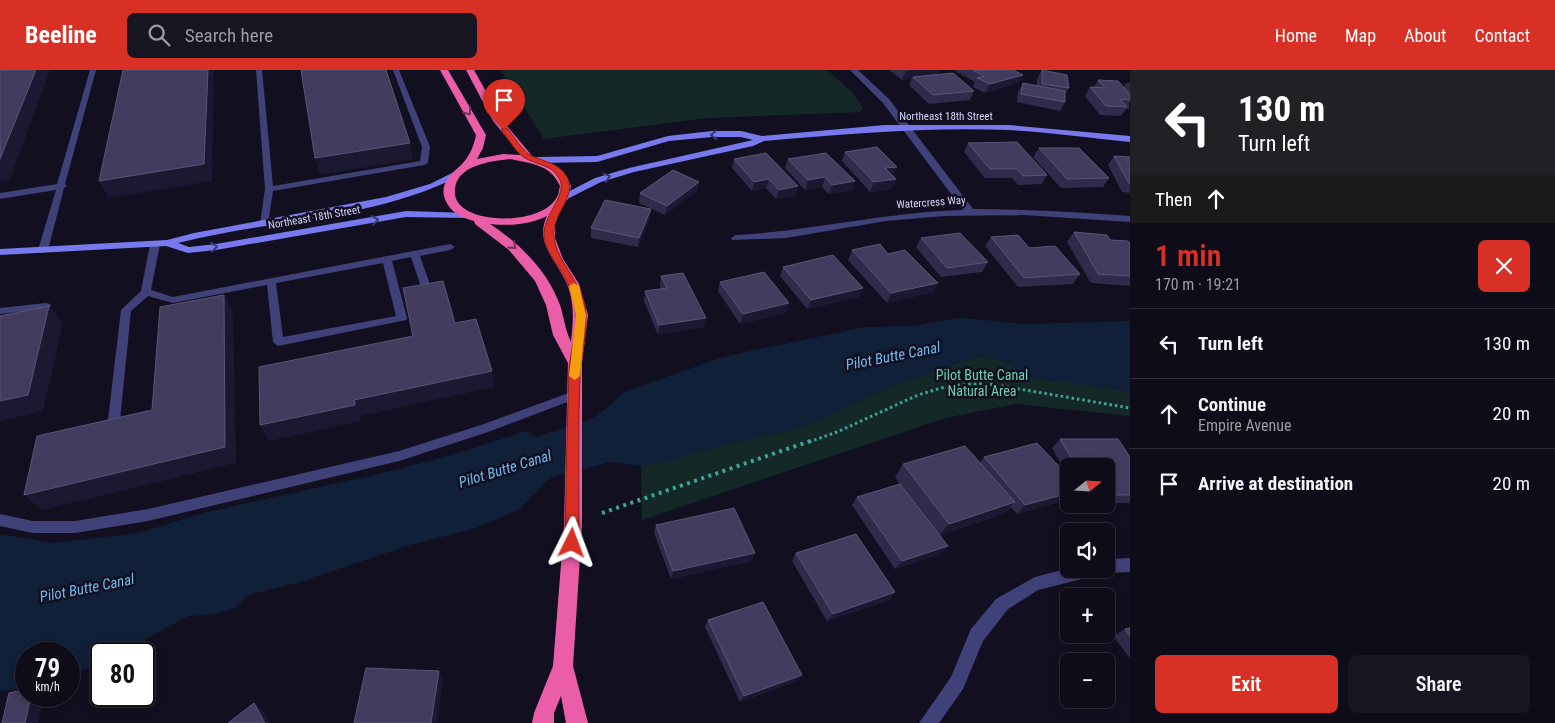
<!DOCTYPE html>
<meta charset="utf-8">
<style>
body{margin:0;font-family:"Roboto Condensed",sans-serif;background:#171521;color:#f1f3f6;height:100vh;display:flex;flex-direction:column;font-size:19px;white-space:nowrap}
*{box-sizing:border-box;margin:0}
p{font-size:16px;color:#9b9ba2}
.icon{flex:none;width:28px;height:28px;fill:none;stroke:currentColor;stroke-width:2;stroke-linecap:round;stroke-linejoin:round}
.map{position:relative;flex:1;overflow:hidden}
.details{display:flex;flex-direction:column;background:#0e0c18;width:425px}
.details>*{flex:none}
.hud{background:#202124;color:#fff;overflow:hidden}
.needle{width:32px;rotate:72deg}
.tools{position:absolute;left:1060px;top:388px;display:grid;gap:10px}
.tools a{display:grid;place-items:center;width:55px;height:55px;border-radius:8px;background:#0e0c18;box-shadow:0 2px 8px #0003,0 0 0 1px #2e2c37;font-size:25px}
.speed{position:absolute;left:15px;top:572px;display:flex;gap:10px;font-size:25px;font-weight:700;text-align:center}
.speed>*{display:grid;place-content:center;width:65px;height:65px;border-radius:50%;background:#0e0c18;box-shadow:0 2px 8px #0003,0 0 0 1px #2e2c37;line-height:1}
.speed small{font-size:12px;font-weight:400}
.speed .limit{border:2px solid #111;border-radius:8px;background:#fff;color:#111}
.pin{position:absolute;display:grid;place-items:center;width:42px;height:42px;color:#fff;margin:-51px -21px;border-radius:50% 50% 50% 0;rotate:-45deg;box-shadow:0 0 5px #0007}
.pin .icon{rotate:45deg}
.me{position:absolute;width:55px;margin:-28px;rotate:3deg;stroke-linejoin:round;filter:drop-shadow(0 0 4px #0008)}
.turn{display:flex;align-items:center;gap:18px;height:105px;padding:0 25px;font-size:22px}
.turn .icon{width:65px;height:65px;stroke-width:2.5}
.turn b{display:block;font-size:35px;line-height:42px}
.then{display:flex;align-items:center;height:48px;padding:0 25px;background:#0003;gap:10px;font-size:19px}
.round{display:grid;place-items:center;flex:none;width:52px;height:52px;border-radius:8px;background:#171521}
.overview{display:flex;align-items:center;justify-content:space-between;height:85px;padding:0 25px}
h1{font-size:30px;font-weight:600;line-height:38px;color:#d93025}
.button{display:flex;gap:10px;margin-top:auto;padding:10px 25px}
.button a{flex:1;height:58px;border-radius:8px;background:#d93025;color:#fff;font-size:20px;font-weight:600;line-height:58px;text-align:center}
.button a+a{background:#171521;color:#f1f3f6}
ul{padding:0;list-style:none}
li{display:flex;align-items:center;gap:15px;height:70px;padding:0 25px;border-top:1px solid #2e2c37}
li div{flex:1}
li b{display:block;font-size:19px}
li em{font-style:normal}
header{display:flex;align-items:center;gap:30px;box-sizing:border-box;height:70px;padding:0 25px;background:#d93025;color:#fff}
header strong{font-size:24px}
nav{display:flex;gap:28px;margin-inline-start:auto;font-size:18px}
.search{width:350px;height:45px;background:#171521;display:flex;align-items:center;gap:12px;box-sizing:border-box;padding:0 18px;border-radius:8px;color:#9b9ba2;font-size:19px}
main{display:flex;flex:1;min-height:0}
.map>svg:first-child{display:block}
</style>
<header>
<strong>Beeline</strong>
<div class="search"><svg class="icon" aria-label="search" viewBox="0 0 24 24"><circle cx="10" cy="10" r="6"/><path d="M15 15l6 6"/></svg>Search here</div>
<nav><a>Home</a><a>Map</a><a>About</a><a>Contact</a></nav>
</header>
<main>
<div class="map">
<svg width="1130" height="653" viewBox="0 0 1130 653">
<rect width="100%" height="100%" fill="#121020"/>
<path fill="#142927" d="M501 0H827L854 24 863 38 860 42 707 48 544 69Z
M979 286 1000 289 1035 309 1070 312 1130 322V346L1015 334 945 348 642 450 641 396 667 391 710 378 804 357 884 319Z"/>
<path fill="#102039" d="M959 248 1025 254 1130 251V322L1070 312 1035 309 1000 289 979 286 884 319 804 357 710 378 667 391 641 396 610 392 551 407 519 440 476 458 407 476 297 513 248 525 235 538 214 544 188 546 118 584H101V592L69 606V584H26V618L0 621V464L54 473 139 463 203 443 378 404 456 384 526 361 536 367 590 350 606 339 624 322 723 287 864 257 913 256Z"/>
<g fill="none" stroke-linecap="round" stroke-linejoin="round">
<path stroke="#3da499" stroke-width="3" stroke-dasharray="2.5 3" stroke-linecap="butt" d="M809 372 837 362 918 325 948 316 984 313 1130 338"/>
<path stroke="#3da499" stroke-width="4" stroke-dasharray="3 4.5" stroke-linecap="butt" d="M602 443 813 370"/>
<path fill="#414179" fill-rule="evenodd" d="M90 0H96L65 114 67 116 64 118 48 180 43 183 40 182 38 180 56 120 0 129V123L57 114Z
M256 0H262L273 116 420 91 422 77 393 0H399L430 77 428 93 424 95 273 121 268 154 267 156H261L260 154 265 119Z
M155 171 160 174 151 220 173 227 450 174 455 177 450 180 420 186 434 226 429 229 424 226 411 187 392 191 407 248 406 250 278 276 273 272 267 215 173 233 148 226 131 241 120 350 118 353H110L108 350 121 240 141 221 150 174ZM383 193 396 246 283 267 276 213Z
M46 233 50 234 51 236 50 238 0 244V238Z
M574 321 578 322 580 325 578 328 488 362 399 391 148 451 75 463H33L0 456V444L33 451H75L148 439 399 381 481 355Z"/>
<path fill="#414179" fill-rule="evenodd" d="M850 0H858L889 29 973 139C1025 139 1078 142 1130 146V152L1024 145 944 146 886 151 786 168 732 170 731 168 736 165C812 161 886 142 963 140L883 33Z
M1130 488V502L1106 503 1101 501 1099 504 1094 506 1038 520 1008 539 983 571 963 619 939 653H919L951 607 971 559 996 529 1035 507 1069 498 1106 499V489Z"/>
<path fill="#7779ed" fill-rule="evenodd" d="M885 55H1009L1130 66V72C1089 68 1049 62 1008 60 926 57 845 64 764 71L753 76 634 102 601 112 563 131 558 128 560 126 595 108 629 98 753 70 741 67H712L669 71 597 92 537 93 533 90 537 87 597 86 668 66 712 61H741L762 66Z
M458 100 463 103 461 105C375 150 271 149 178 173L189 177 216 174 406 141 470 143V147L467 148 406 147 216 180 188 183 166 176 0 185V179L167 170 194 163 386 127 430 114Z"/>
<path fill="#ea5ea7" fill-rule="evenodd" d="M440 0H448L486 65 483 78 477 89 503 84 521 85 493 51 466 0H474L502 50 533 87 546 90 563 101 571 116 568 129 562 135 555 154V168L563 189 579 214 588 245 582 293V456L573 596 588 653H566L561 626 554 643V653H532L534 643 553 596 564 456 568 293 553 265 546 235 535 211 509 180 475 154 474 151C463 148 454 144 448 135 437 118 448 106 460 96 469 88 474 76 476 65ZM511 89C532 94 550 94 560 116 559 119 559 124 557 127 544 152 486 154 465 139 458 134 454 128 455 120 456 95 492 91 511 89ZM547 146C534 173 557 191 567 214 575 235 573 252 571 272 565 260 564 247 560 235 547 200 520 174 490 154 510 156 528 155 547 146Z"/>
</g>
<path fill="#302b4b" d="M889 0H940L938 4 974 21 970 30 929 34 909 15 912 8 902 10Z
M956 0H1013L1023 5 1018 13 985 23 973 17 975 12 955 1Z
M1042 0 1069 18 1065 24V32L1060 41 1017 32 1018 22 1023 13 1037 16V9Z
M1098 10 1124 17 1126 13H1130L1129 39H1126L1121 46 1100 45 1085 26 1090 17H1094Z
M968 73 1047 105 1042 114 1018 115 1012 108H985L964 82Z
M1039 78 1109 108 1103 117 1061 118 1033 87Z
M845 82 897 97 893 106 896 109 892 119 870 122 842 91Z
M766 83 795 126 776 129 766 118 752 121 732 98 734 89Z
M1114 86 1130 87V123L1122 122 1108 95Z
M788 89 852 120 829 124 822 117 805 120 785 98Z
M697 121 665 145 639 133 640 123Z
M650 148 638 177 591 168V158Z
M1074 162 1130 174V216L1091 213 1067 172Z
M991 167 1029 178 1080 204 1073 214 1018 217 985 176Z
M921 168 988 192 982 202 941 207 916 177Z
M852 180 938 213 933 222 887 233 848 190Z
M783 197 859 227 807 239 780 206Z
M661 206 704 257 658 265 644 231 645 221 661 219 660 216Z
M720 212 789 233 785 243 740 254 718 221Z
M1060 369 1130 387V433H1106V396H1069V429L1017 444 1011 437 1003 444 940 465V484L895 499 852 435 857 427 900 414 895 407 903 394 980 392 984 387 1068 406 1052 378Z
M656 455 751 491 671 509 654 463Z
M796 483 895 522 889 530 827 551 792 491Z
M708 550 797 611 740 632 705 557Z
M1130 558V588L1113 566 1125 559Z"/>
<path fill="#1c1832" d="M36 0H50L10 109 0 111V89Z
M208 0H214L212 111 109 128 99 111Z
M914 0H940L938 4 913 7 912 8 902 10 906 1Z
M1023 5 1018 13 985 23 990 14Z
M410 73 413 89 320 105 315 88Z
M897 97 893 106 885 98Z
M825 107 822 117 805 120 808 110Z
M769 109 766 118 752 121 754 112Z
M896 109 892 119 870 122 874 112Z
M855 111 852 120 829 124 832 115Z
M699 112 697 121 665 145 667 136Z
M798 116 795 126 776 129 779 120Z
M651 139 650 148 638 177 639 168Z
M938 213 933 222 887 233 891 223Z
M863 218 859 227 807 239 811 230Z
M224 225 233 242 236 393 42 440 24 425 225 377Z
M789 233 785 243 740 254 743 244Z
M49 236 63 253 43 341 0 351V331Z
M706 248 704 257 658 265 659 255Z
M492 301 494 317 360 346 361 351 269 371 260 355 354 330Z
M1069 423V429L1017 444 1025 435Z
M1015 432 1003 444 939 465 949 454Z
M948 476 940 484 895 499 902 491Z
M755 483 751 491 671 509 673 501Z
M895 522 889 530 827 551 833 544Z
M439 601 443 610 437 653H431Z
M802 605 797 611 740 632 744 626Z
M31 626H44L38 653H25Z
M254 633 264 642 270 653H265Z"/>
<path fill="#423d5e" stroke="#595576" d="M0 0H36L0 89Z
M123 0H208L204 94 99 111Z
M301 0H386L410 73 315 88Z
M973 0H1013L1023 5 990 14 977 8 984 6Z
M1042 0 1067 5 1069 18 1042 14Z
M953 3 974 21 933 25 913 7Z
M1098 10 1118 11 1130 24V30L1120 29 1127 37 1106 36 1090 17 1105 18Z
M1023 13 1065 21V32L1021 24Z
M1017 72 1047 105 1023 106 1017 99H990L968 73Z
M877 77 897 97 885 98 896 109 874 112 845 82Z
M1039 78H1079L1109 108 1067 109Z
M766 83 798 116 779 120 769 109 754 112 734 89Z
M826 83 855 111 832 115 825 107 808 110 788 89Z
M1114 86 1130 87V113H1129Z
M673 100 699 112 667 136 640 123Z
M605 130 651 139 639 168 591 158Z
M1074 162 1107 165 1110 170 1128 171 1130 174V206L1098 204Z
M960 163 988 192 947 198 921 168Z
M1018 165 1029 178 1055 176 1080 204 1024 208 991 167Z
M880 174 888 184 905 180 938 213 891 223 852 180Z
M833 185 863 218 811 230 783 197Z
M764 202 789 233 743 244 720 212Z
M683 203 706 248 659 255 645 221 667 218 661 206Z
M443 211 455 253 476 249 492 301 354 330 355 335 260 355 259 297 413 266 403 218Z
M224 225 225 377 24 425 37 366 152 340 160 237Z
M49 236 28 325 0 331V246Z
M1060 369H1118L1130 387V425H1106V396H1076Z
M1037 373 1069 407V423L1025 435 984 387Z
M965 376 1015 432 949 454 903 394Z
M900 414 948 476 902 491 857 427Z
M734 438 755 483 673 501 656 455Z
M856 464 895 522 833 544 796 483Z
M763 532 802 605 744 626 708 550Z
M1130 558V566L1125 559Z
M366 598 439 601 431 653H354Z
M26 619V626H31L25 653H2L9 623Z
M254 633 265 653H228Z"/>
<defs><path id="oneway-chevron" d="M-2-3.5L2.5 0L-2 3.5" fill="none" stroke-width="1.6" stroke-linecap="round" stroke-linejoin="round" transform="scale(1.25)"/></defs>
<g stroke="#73335d">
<use href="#oneway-chevron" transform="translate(468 42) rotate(55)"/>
<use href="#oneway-chevron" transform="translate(513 176) rotate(42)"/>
</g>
<g stroke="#3a3a72">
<use href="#oneway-chevron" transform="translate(714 65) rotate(178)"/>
<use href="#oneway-chevron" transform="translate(607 107) rotate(-17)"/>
<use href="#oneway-chevron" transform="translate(375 150) rotate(-10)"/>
<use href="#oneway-chevron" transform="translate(214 177) rotate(-7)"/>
</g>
<path fill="#d93025" stroke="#8d1f18" d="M502 58H507C514 66 523 82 532 86 545 92 559 93 567 107 578 126 551 144 554 167 557 194 586 215 586 246 587 265 581 284 580 303 578 360 579 416 579 473L577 478 572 479 567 478 565 473C566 415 567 357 569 299 570 283 578 259 576 243 574 234 572 222 568 214 561 198 547 185 544 167 542 145 569 125 559 108 552 95 538 95 527 89 517 85 509 69 502 61Z"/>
<path fill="#f59e0b" d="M574 213 579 216 586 245 580 306 575 310 569 306 576 245 569 216Z"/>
<g text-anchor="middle" stroke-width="5" stroke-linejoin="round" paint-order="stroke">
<g font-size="11" fill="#d7d4f9" stroke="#121020">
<text x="946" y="50">Northeast 18th Street</text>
<text transform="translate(931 132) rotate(-4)" y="4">Watercress Way</text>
<text transform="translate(314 147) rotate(-10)" y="4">Northeast 18th Street</text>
</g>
<g font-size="14" fill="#6ad0b2" stroke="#121020">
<text x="982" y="310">Pilot Butte Canal<tspan x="982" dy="16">Natural Area</tspan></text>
</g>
<g font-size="15" font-style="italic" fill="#6fb8ec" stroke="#121020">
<text transform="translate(893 286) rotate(-11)" y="5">Pilot Butte Canal</text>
<text transform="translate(505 399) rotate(-17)" y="5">Pilot Butte Canal</text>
<text transform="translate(87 518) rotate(-11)" y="5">Pilot Butte Canal</text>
</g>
</g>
</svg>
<div class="tools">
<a><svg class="needle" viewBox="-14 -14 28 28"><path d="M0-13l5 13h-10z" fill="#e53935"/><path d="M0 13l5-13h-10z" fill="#9b9ba2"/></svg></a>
<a><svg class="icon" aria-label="sound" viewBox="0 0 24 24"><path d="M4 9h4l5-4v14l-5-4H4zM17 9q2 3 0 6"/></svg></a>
<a>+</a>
<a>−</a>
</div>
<div class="speed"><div>79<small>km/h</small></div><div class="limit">80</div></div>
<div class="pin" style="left:504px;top:60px;background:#d93025"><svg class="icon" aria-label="arrive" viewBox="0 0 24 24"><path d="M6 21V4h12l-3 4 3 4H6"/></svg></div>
<svg class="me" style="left:572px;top:473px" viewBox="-20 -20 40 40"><path d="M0-17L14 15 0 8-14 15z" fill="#d93025" stroke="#fff" stroke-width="4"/></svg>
</div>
<section class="details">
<div class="hud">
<div class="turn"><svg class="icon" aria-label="left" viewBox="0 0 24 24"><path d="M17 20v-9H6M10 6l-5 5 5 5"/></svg><div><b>130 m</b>Turn left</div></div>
<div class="then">Then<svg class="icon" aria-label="ahead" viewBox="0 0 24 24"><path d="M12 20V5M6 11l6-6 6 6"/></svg></div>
</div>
<div class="overview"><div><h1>1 min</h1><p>170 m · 19:21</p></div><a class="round" style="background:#d93025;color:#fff"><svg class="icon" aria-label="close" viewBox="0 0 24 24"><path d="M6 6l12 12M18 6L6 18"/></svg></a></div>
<ul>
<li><svg class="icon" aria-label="left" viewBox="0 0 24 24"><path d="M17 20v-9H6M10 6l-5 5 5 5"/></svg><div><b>Turn left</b></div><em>130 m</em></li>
<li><svg class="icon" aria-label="ahead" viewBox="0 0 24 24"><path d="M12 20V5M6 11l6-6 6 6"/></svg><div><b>Continue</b><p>Empire Avenue</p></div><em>20 m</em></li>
<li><svg class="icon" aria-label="arrive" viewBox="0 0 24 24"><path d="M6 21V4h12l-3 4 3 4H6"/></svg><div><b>Arrive at destination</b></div><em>20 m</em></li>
</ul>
<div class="button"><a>Exit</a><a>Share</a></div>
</section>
</main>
